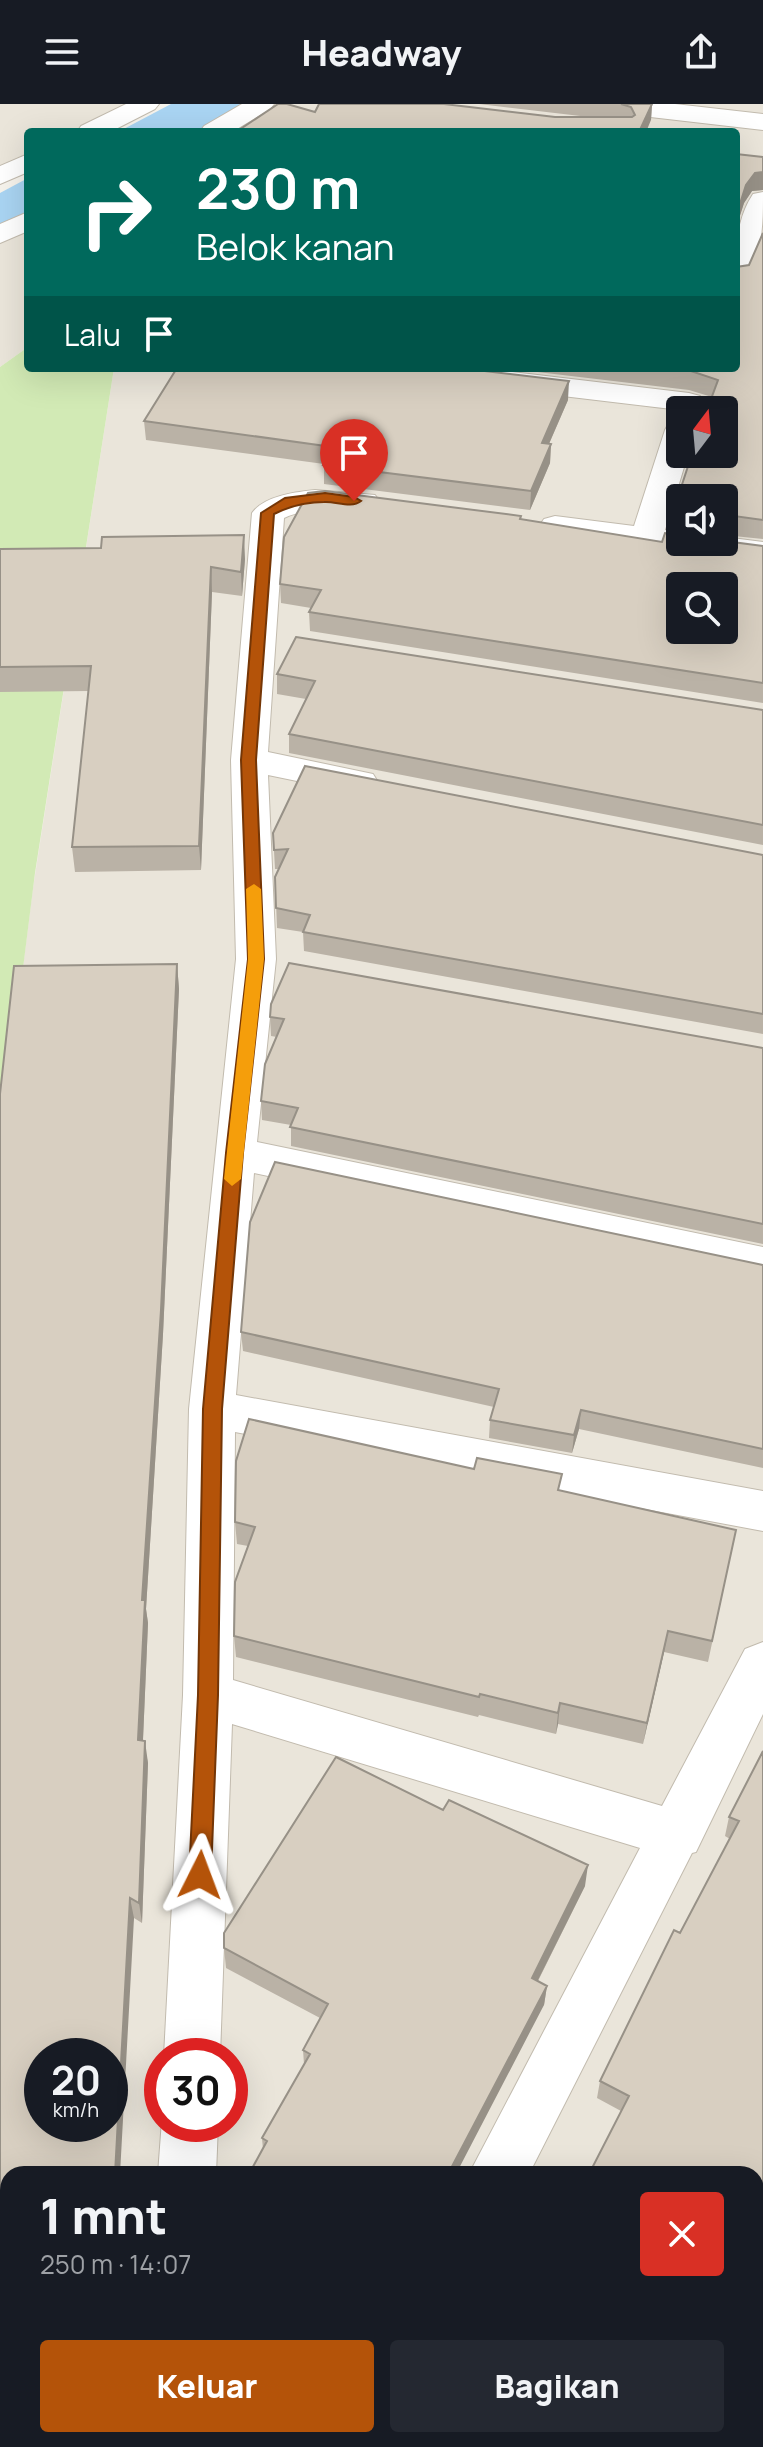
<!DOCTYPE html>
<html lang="id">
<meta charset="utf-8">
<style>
body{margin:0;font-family:Manrope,sans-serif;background:#242831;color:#f1f3f6;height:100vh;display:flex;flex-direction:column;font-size:30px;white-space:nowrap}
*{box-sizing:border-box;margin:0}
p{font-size:26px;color:#9ea1a6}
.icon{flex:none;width:44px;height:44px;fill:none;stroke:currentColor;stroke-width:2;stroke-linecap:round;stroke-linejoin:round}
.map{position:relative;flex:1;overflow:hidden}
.panel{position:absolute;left:0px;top:2062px;width:764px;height:282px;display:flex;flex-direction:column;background:#171b24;border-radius:24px 24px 0 0;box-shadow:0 8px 32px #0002}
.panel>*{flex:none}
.banner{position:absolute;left:24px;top:24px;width:716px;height:244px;border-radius:8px;box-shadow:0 8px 32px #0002;background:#00695c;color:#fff;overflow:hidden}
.needle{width:52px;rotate:16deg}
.fabs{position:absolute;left:666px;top:292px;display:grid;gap:16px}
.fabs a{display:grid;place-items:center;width:72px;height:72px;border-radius:8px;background:#171b24;box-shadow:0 8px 32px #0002;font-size:40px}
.speed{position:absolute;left:24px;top:1934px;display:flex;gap:16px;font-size:40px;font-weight:700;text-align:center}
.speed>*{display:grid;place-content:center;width:104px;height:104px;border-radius:50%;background:#171b24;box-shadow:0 8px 32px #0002;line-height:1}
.speed small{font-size:20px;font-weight:400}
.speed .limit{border:12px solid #d22;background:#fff;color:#111}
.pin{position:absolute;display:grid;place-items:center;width:68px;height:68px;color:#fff;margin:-82px -34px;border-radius:50% 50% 50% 0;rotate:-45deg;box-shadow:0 0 8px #0007}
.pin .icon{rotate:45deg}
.me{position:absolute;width:88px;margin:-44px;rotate:3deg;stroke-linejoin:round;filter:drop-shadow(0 0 6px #0008)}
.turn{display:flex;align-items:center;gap:28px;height:168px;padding:0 40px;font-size:36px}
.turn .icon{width:104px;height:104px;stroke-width:2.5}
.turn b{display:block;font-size:56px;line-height:68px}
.then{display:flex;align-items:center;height:76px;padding:0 40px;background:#0003;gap:16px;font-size:30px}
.round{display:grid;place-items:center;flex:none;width:84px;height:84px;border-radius:8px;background:#242831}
.overview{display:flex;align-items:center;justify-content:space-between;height:136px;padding:0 40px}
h1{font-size:48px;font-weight:800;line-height:60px}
.cta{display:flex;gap:16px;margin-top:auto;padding:16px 40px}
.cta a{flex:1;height:92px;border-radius:8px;background:#b45309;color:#fff;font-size:32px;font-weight:800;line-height:92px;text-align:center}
.cta a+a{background:#242831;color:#f1f3f6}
header{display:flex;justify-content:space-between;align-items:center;height:104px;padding:0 40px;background:#171b24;font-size:36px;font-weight:800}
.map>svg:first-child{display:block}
</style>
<header><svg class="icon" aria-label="menu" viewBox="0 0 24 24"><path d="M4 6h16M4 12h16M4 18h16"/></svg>Headway<svg class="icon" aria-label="share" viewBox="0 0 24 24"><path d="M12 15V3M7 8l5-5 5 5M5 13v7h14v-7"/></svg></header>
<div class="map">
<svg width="763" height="2343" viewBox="0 0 763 2343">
<rect width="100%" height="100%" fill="#f6f3ec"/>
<path fill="#eae5da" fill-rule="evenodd" d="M0 0H146L90 28H28V58L0 71Z
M261 0H763V2343H0V1044L33 784 114 264H736V28H213ZM680 306H724V350H680ZM680 394H724V438H680ZM680 482H724V526H680ZM42 1952H110V2020H42ZM162 1952H230V2020H162ZM8 2070H756V2336H8Z
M28 116V243L0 263V131Z"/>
<path fill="#d2eab5" d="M28 243V264H114L35 769 0 1047V263Z"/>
<path fill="#a9d4f2" d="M171 0H247L199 28H118Z
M28 74V110L0 126V89Z"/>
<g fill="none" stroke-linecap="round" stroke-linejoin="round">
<defs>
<path id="minor" d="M126 0H159L155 5 110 28H77L81 22Z
M242 0H274L270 5 232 28H200L204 22Z
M594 0H675L763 10V26L607 8 598 5Z
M28 50V68L0 80V62Z
M763 88C763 118 763 150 746 176L736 179C736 148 735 117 753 90Z
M28 108V127L0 139V120Z
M388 264H479L689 289 700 292 704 298 700 304 680 306 403 273 392 270Z
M680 317V350H688L665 426 680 428V438H724V433L763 438V458L544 429 539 422 544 415 555 412 634 422 665 326 669 319Z
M315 386 375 391 380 398 375 405C344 413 315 399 284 414L268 648 373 670 378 678 373 686 360 690 268 671 276 855 257 1038 763 1143V1177L254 1069 236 1291 763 1387V1427L235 1328 233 1576 662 1702 745 1545 763 1538V1610L696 1748 692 1749 529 2070H469L640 1744 232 1620 220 1952H164L183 1591 189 1305 236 855 231 656 252 409C264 392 295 388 315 386Z
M162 2016V2020H218L216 2070H158Z
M145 2336H207L206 2343H144Z
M327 2336H390L387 2343H324Z"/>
</defs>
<use href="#minor" stroke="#c2bbae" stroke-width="2"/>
<use href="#minor" fill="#fff" fill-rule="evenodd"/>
</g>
<path fill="#bab2a6" d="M479 0H652L651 16 315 8 589 13Z
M736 50 763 53V86L752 87 744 99 738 117 736 163 749 161 763 130V122V435L724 431V394H680V426L672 424 674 405 712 293 689 286 504 264H736Z
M568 296 549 340H551L550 359 530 406 324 380V360L146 336 144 317Z
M521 412V415L662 438 763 442V599L310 527 309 508 311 504 281 499 280 480Z
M0 445 245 455 242 492 212 488 201 766 75 768 72 743 89 587 0 588Z
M277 570 763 606V741L289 649V630L306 595 277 590Z
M273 729 763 751V930L304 847 303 828 277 824 275 773 279 765H275Z
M177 860 179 885 163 1230 146 1505 148 1519 143 1636 148 1659 142 1819 134 1814 8 2336H113V2343H0Z
M270 913 763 944V1140L291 1042V1021L262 1016 261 997 277 933 271 932Z
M763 1161V1364L579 1325 572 1349 489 1334 490 1316 494 1303 243 1247 241 1228Z
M561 1387 736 1426 708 1558 664 1548 643 1640 558 1620 556 1630 479 1611 478 1613 236 1553 234 1532 248 1442 237 1440 235 1418Z
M763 1647 756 2336 621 2007 597 1994 600 1977 730 1735 725 1732 729 1713Z
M585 1782 538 1877 547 1882 544 1901 263 2046 262 2034 304 1960 303 1946 320 1914 226 1864 224 1844Z"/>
<path fill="#979187" d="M652 0 651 16 646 28H639Z
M763 68V86L752 87 744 99 737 121 739 103 746 81 755 69Z
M569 277 568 296 541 358 542 339Z
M551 340 550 359 530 406 531 387Z
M727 411 724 431V415Z
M244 431 245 455 242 492 241 468Z
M211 463 212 488 201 766 199 742Z
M177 860 179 885 163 1230 146 1505 148 1519 142 1658 138 1636 142 1496Z
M581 1306 579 1325 572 1349 574 1331Z
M668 1527 664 1548 643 1640 647 1619Z
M560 1599 558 1620 556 1630 558 1609Z
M145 1637 148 1659 142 1819 139 1799Z
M588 1761 585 1782 529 1894 532 1874Z
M130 1794 134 1814 120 2070H115Z
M547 1882 544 1901 456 2070H448Z
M108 2336H113V2343H107Z"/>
<path fill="#d8cfc1" stroke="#979187" stroke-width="2" fill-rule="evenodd" d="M278 0H287L315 8 319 0H444L555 13H632L635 11 631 3 621 0H652L639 28H236Z
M736 50 763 53V68L755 69 746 81 739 103 736 163 749 161 763 129V416L727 411 724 415V394H680V406L674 405 692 350H724V306H707L718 276 691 267 662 264H736Z
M177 264H459L569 277 542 339 551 340 531 387 323 361 333 343 144 317Z
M325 387 521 412 520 415 662 438 665 429 680 431V438H724V437L763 442V579L309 508 321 486 280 480 284 433 308 389ZM680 482H724V526H680Z
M244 431 241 468 211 463 199 742 72 743 91 562 0 563V445L101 444 102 433Z
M296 533 763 606V721L289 630 315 577 277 570Z
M305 662 763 751V910L303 828 310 811 276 804 275 773 288 745 274 746 273 729Z
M289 859 763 944V1120L290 1023 298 1004 261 997 265 960 284 915 270 913 271 900Z
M177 860 161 1206 142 1496H145L138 1636 145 1637 139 1799 130 1794 115 2070H8V2336H108L107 2343H0V990L14 862ZM42 1952H110V2020H42Z
M275 1058 763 1161V1345L581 1306 574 1331 490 1316 499 1285 241 1228 250 1118Z
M249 1315 474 1365 477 1354 562 1370 558 1386 736 1426 712 1537 668 1527 647 1619 560 1599 558 1609 480 1590 479 1593 234 1532 235 1478 255 1423 235 1418 236 1357Z
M763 1647V2343H457L461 2336H756V2070H589L629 1992 600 1977 674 1826 680 1829 739 1717 729 1713Z
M336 1653 443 1706 449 1696 588 1761 532 1874 547 1882 448 2070H249L267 2037 262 2034 310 1950 303 1946 328 1900 224 1844V1829Z"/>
<path fill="#b45309" stroke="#753606" stroke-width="2" d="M325 389 354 393 361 397C351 405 336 397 324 398 305 398 290 402 274 410L256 656 264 855 243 1049 222 1305 218 1591 211 1771 208 1779 200 1782 192 1779 189 1771 198 1591 203 1305 226 1049 248 855 241 656 261 409 285 394Z"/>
<path fill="#f59e0b" d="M254 780 261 785 264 855 241 1075 232 1082 224 1075 248 855 246 785Z"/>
</svg>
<div class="fabs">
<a><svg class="needle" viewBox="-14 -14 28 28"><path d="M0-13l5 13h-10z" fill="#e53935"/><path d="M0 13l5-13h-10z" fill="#9ea1a6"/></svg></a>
<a><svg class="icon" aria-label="sound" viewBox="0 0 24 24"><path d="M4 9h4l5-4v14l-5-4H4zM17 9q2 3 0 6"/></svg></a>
<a><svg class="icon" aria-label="search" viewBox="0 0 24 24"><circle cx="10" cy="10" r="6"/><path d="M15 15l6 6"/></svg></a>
</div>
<div class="speed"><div>20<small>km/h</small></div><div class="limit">30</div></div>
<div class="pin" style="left:354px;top:397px;background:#d93025"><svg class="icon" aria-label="arrive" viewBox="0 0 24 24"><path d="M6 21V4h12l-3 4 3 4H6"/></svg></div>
<svg class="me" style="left:200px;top:1771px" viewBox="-20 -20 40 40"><path d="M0-17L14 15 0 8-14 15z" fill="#b45309" stroke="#fff" stroke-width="4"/></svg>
<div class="banner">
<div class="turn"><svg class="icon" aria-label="right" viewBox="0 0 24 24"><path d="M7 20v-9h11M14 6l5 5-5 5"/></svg><div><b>230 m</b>Belok kanan</div></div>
<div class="then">Lalu<svg class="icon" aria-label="arrive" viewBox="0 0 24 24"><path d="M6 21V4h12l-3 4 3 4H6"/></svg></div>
</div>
<section class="panel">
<div class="overview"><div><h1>1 mnt</h1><p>250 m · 14:07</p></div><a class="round" style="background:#d93025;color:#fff"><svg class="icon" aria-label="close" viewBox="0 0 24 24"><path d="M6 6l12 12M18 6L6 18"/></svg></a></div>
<div class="cta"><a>Keluar</a><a>Bagikan</a></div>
</section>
</div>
